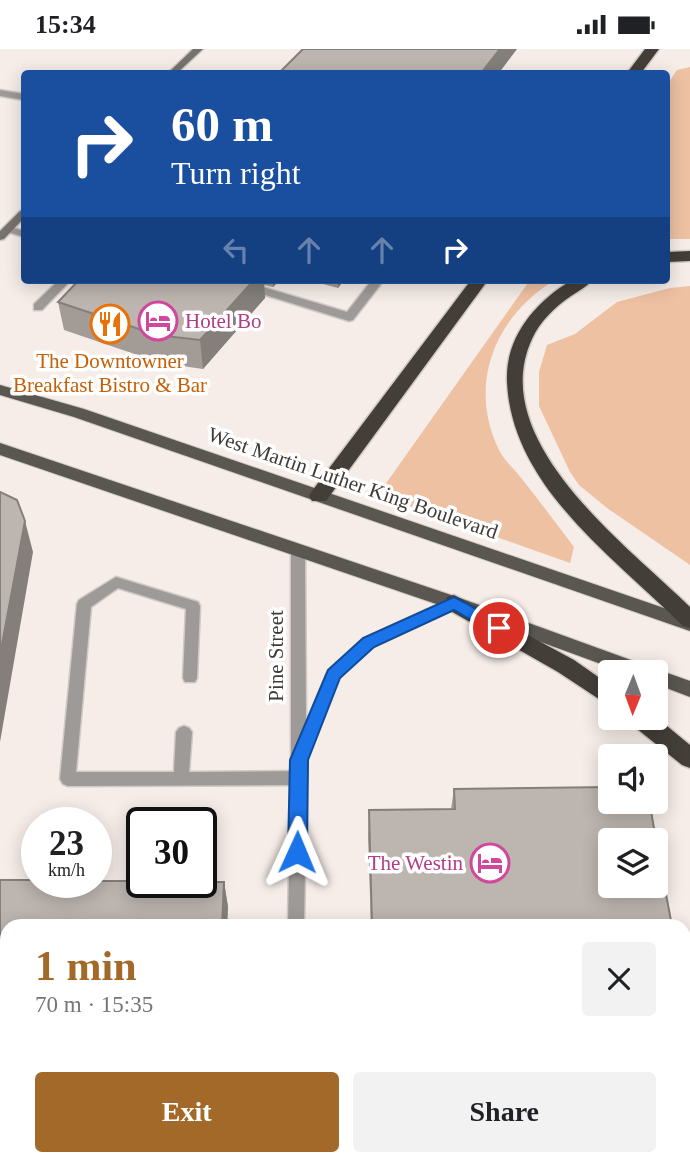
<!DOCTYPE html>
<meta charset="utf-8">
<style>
body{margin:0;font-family:"Times New Roman",serif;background:#f2f2f2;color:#202124;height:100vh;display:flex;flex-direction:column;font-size:26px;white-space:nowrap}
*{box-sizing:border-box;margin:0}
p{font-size:23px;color:#757577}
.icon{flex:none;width:38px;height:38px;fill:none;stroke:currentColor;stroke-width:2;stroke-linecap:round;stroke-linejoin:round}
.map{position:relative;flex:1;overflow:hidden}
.sheet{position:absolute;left:0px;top:870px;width:691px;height:247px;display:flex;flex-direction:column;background:#fff;border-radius:21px 21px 0 0;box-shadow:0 4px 18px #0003}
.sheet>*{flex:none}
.banner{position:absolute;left:21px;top:21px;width:649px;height:214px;border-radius:7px;box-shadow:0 4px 18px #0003;background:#1a4fa0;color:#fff;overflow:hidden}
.needle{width:46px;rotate:181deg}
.tools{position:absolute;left:598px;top:611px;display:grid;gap:14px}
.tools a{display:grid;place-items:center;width:70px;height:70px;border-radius:7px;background:#fff;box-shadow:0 4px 18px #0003;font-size:35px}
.speed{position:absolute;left:21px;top:758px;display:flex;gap:14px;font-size:35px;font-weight:700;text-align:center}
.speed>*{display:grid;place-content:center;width:91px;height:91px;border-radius:50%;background:#fff;box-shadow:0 4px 18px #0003;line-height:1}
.speed small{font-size:18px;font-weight:400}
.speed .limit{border:4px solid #111;border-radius:10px;background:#fff;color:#111}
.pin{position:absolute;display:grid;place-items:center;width:60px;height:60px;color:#fff;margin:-30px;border:4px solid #fff;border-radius:50%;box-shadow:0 2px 7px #0007}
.me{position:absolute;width:77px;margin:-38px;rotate:1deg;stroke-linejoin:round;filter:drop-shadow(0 0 5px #0008)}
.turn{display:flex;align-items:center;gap:24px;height:147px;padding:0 35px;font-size:32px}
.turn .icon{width:91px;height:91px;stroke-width:2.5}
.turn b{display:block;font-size:49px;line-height:60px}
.lanes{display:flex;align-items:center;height:66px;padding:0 35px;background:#0003;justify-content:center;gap:35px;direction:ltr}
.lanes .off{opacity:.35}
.round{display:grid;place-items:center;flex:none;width:74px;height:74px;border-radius:7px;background:#f2f2f2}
.headline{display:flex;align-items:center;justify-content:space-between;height:119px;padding:0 35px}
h1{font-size:42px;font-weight:800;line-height:52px;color:#a36928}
.cta{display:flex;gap:14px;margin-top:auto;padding:14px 35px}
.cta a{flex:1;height:80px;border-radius:7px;background:#a36928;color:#fff;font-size:28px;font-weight:800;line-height:80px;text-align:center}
.cta a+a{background:#f2f2f2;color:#202124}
.status{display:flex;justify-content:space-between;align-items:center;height:49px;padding:0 35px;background:#fff;direction:ltr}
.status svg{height:19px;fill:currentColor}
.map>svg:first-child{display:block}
</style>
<div class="status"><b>15:34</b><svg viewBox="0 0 49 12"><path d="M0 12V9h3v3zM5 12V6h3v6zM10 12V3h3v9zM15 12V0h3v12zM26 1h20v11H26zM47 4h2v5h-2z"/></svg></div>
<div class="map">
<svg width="690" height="1116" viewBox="0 0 690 1116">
<rect width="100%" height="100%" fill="#f6ede8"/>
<path fill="#eec1a3" d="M690 18V190H667V36L677 21Z
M530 231H555C495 267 467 335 499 401 504 411 515 421 522 430 540 453 557 475 574 498L570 514 384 448 382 440Z
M690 237V516L607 459 579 436 570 423 539 357V323L547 296 575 285 617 253 670 239Z"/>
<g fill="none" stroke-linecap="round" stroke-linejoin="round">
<defs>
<path id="lane" d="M8 177 24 182V188L4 182V178Z
M59 231H71L42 261H34V255Z
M221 231H239L347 263 372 231H384L353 271 349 272 223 233Z
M116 528 198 553 200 557 197 629 195 633H185L183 629 186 560 118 539 91 558 76 723H174L176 683 179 679 184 677 189 679 192 683 189 723 299 722 304 724 307 729 304 734 299 736 68 737 63 735 60 730 77 555 79 551Z"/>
<path id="street" d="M0 41 24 45V51L0 47Z
M298 498 305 503 306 674 328 621 364 589 449 550H459L461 554 459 558 374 597 339 628 307 709 304 877H288L291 711V503Z
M282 1110H300V1116H282Z"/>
<path id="secondary" d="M193 0H203L177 24H168Z
M24 161V169L4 190 0 191V182L20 162Z"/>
<path id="primary" d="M0 336 84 360 690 568V582L74 368 0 346Z
M0 394 460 549 650 618 652 621 656 620 690 632V648L656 635V623H623L448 559 0 406Z"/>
<path id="highway" d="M645 0H659L641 24H627Z
M690 202V212L667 213V203Z
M471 231H488L326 452H312L309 447 312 442Z
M572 231H592C587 238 578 242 571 247 555 258 540 272 532 290 485 392 628 497 690 558V579L683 577C614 508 512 438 507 333 505 288 535 253 572 231Z
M454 546 574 611 611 637V658L558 623 447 560 444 554 447 548Z
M628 668H656L690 696V719L682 716 631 675Z"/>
</defs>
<use href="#lane" stroke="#d1c9c5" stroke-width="3"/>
<use href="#street" stroke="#d1c9c5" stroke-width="3"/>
<use href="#secondary" stroke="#d1c9c5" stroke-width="3"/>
<use href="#primary" stroke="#d1c9c5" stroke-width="2"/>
<use href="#highway" stroke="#d1c9c5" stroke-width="3"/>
<use href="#lane" fill="#9d9a97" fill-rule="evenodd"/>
<use href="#street" fill="#9d9a97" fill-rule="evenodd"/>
<use href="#secondary" fill="#76726d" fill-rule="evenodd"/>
<use href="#primary" fill="#5a5650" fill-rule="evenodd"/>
<use href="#highway" fill="#433e38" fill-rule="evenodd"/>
</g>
<path fill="#a39c96" d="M79 231H280L273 238 264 236 265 249 203 320 161 314 64 281 58 253Z
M308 231H344L338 239Z
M454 740 618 762 672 877H371L368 788 369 761 451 760Z
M0 831 224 833 228 858 227 877H7V1079H0Z"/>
<path fill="#847f7a" d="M500 0H517L499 24H481Z
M254 231H264L265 249 203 320 200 291Z
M273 231H280L273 238Z
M338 231H344L338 239Z
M25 472 33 503 0 693V606Z
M224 833 228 858 227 877H222Z"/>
<path fill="#bdb5af" stroke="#847f7a" stroke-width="2" d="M303 0H500L481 24H279Z
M79 231H254L200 291 157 286 58 253Z
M0 443 17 451 25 472 0 606Z
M611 738V752H617L618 762H651L656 791H611V836H656V792L672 877H372L369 761 455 760 454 740Z
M0 831H37V833H96V832H142V833H224L222 877H7V1059H0Z
M684 942 690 973V1116H406V1110H684Z"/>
<path fill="#1a73e8" stroke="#114b97" stroke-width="2" d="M454 548 505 575 507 579 505 584H493L454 561 374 598 340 629 308 711 307 803 304 809 297 811 291 809 288 803 290 711 328 621 363 589Z"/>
<defs>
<symbol id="hotel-ring" viewBox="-11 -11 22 22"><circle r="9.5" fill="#fff" stroke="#d1479c" stroke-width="1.5"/><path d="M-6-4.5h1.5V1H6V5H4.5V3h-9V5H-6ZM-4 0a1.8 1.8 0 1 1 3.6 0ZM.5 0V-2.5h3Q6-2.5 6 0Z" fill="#d1479c"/></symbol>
<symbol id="restaurant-ring" viewBox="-11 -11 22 22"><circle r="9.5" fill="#fff" stroke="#e8710a" stroke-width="1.5"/><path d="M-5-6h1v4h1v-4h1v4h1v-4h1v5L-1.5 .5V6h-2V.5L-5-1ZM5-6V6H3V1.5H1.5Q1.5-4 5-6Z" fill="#e8710a"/></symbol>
</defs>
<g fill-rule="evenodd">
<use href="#hotel-ring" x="136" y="250" width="44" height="44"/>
<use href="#restaurant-ring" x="88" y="253" width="44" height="44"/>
<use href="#hotel-ring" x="468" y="792" width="44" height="44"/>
</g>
<g text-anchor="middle" stroke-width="7" stroke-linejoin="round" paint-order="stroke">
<g font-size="21" fill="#b23c85" stroke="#fff" text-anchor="start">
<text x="185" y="279">Hotel Bo</text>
<text x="463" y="821" text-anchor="end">The Westin</text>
</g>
<g font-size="21" fill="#c56008" stroke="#fff">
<text x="110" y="319">The Downtowner<tspan x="110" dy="24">Breakfast Bistro &amp; Bar</tspan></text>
</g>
<g font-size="21" fill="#3e3b38" stroke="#fff">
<text transform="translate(353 434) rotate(19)" y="7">West Martin Luther King Boulevard</text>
<text transform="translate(276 607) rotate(-90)" y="7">Pine Street</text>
</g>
</g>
</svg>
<div class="tools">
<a><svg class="needle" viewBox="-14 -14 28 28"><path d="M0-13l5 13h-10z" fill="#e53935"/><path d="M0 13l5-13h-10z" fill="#757577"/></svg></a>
<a><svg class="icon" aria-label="sound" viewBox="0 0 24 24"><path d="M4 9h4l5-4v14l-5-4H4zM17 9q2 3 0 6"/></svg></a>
<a><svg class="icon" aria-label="layers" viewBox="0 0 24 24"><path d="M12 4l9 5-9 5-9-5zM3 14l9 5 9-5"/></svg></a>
</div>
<div class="speed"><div>23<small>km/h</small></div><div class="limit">30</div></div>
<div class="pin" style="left:499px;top:579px;background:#d93025"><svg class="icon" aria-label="arrive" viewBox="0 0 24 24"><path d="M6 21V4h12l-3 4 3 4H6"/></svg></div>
<svg class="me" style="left:297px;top:803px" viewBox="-20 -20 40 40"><path d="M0-17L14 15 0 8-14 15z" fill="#1a73e8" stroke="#fff" stroke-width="4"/></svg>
<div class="banner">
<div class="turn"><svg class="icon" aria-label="right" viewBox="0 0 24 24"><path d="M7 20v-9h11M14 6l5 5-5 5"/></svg><div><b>60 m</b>Turn right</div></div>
<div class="lanes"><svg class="icon off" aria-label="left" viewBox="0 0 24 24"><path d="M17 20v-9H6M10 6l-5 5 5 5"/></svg><svg class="icon off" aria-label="ahead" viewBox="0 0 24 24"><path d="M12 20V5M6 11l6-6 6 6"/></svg><svg class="icon off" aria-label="ahead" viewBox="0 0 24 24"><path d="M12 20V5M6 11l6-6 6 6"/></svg><svg class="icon" aria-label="right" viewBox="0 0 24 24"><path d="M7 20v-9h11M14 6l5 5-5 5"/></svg></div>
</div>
<section class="sheet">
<div class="headline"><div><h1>1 min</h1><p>70 m · 15:35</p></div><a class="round"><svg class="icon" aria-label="close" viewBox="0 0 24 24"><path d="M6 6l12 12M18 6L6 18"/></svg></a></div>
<div class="cta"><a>Exit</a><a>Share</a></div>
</section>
</div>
